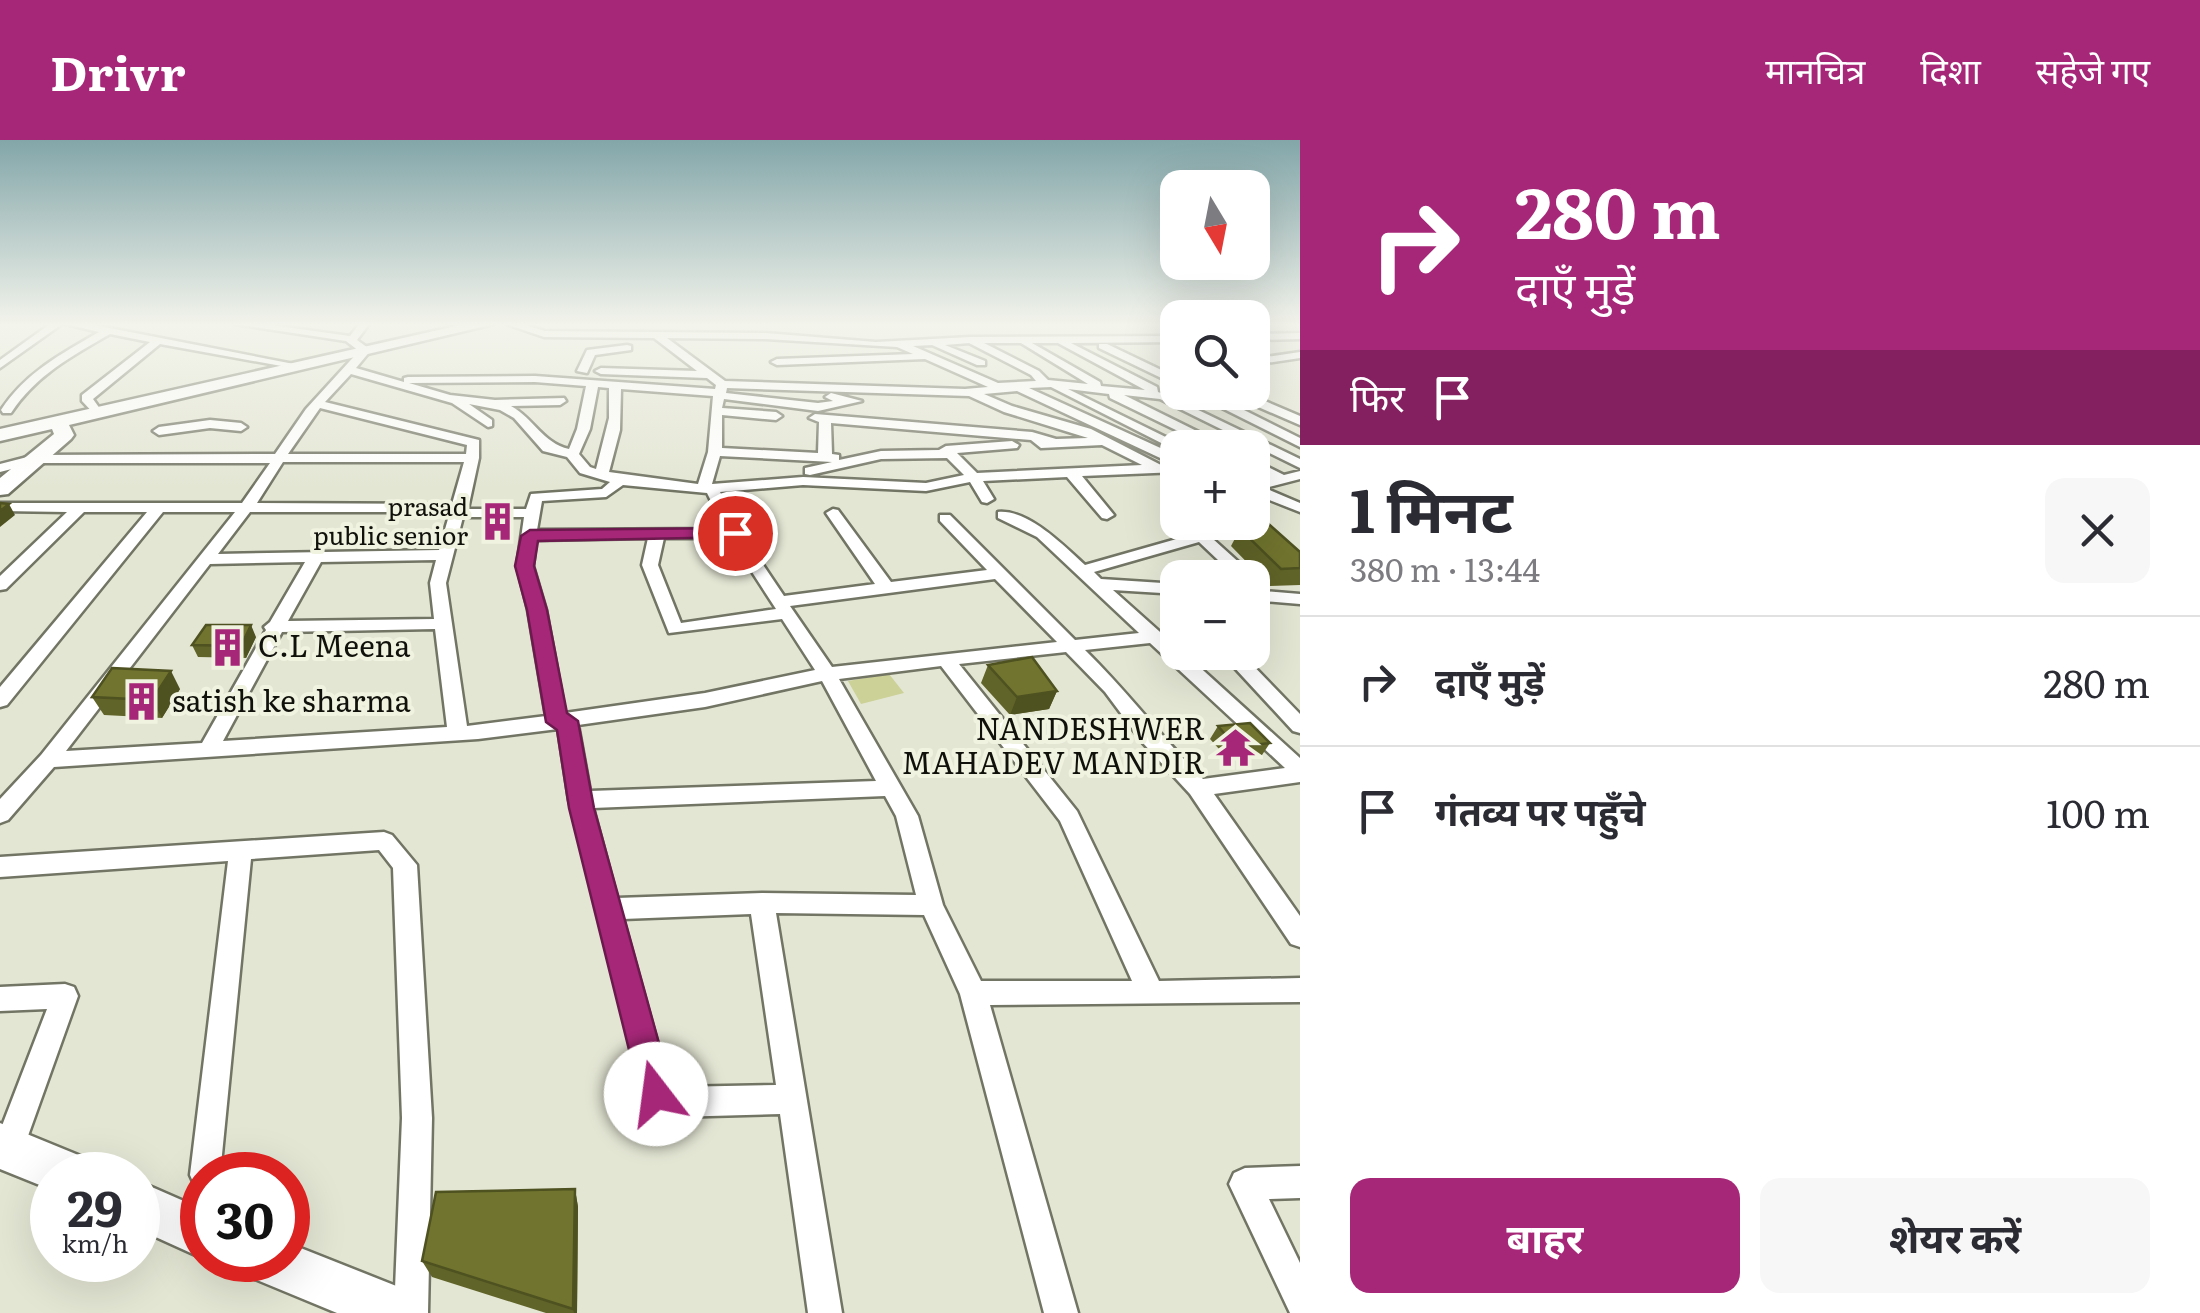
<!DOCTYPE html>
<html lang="hi">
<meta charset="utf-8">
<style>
body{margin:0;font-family:Literata,"Noto Sans Devanagari",serif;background:#f7f7f7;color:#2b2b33;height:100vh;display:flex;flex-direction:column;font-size:38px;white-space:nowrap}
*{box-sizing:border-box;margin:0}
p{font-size:32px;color:#7c7c81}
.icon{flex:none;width:55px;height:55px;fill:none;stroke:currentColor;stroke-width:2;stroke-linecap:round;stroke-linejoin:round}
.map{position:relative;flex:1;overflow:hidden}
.sheet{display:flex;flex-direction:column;background:#fff;width:900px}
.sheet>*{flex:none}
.banner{background:#a62778;color:#fff;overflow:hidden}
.needle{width:65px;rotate:170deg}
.controls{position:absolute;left:1160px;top:30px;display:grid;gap:20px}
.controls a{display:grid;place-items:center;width:110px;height:110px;border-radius:20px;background:#fff;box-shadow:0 10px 40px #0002;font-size:50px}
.speed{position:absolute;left:30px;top:1012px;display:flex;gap:20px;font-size:50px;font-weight:700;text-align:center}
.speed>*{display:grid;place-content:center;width:130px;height:130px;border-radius:50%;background:#fff;box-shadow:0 10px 40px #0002;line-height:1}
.speed small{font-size:25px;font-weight:400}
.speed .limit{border:15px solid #d22;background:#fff;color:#111}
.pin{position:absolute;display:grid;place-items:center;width:85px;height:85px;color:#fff;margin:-42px;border:5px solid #fff;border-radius:50%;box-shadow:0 2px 10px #0007}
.me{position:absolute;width:110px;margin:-55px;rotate:345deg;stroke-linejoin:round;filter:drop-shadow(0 0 8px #0008)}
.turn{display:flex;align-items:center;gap:35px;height:210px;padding:0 50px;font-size:45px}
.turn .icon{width:130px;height:130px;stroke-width:2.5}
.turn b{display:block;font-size:70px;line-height:85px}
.then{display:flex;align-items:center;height:95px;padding:0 50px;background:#0003;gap:20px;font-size:38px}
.round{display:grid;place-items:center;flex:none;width:105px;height:105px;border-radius:20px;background:#f7f7f7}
.headline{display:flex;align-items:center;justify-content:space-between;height:170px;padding:0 50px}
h1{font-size:60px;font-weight:700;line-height:75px}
.button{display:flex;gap:20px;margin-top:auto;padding:20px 50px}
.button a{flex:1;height:115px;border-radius:20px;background:#a62778;color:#fff;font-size:40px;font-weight:700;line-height:115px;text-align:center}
.button a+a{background:#f7f7f7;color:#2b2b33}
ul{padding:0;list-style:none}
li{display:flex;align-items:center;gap:30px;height:130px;padding:0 50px;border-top:2px solid #e1e1e2}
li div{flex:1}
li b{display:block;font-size:38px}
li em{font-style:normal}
header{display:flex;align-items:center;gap:60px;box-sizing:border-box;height:140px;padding:0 50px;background:#a62778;color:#fff}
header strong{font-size:48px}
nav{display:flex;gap:55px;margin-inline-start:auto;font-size:35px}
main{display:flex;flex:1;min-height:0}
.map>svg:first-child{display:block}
</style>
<header>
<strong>Drivr</strong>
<nav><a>मानचित्र</a><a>दिशा</a><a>सहेजे गए</a></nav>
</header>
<main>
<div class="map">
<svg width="1300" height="1173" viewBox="0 0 1300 1173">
<rect width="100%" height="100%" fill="#e4e6d4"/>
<path fill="#ccd197" d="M889 534 904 553 861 564 848 541Z"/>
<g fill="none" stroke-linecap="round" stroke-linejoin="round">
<defs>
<path id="street" d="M50 184H62L0 228V220Z
M66 184H89L304 226 298 229 160 204 93 259 103 273 97 277 82 261V255L150 202 110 194C72 216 36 235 11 273H3L1 270C25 233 61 214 99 192Z
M235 184H264L350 196 359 184H369L357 200 371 210 356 228 404 242V238L408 237 535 236 715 249 716 245 707 238 601 234 595 231 601 228 697 231 654 198 544 197 506 184H522L545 191 766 193 876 202 970 197 1178 196V202L1071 203 1157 247 1158 252 1179 260 1251 255 1300 276V285L1249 263 1232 264 1300 298V307L1216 265 1192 267 1300 319V328L1160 259 1124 255 1231 308H1213L1110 258 1109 254 1068 249 1188 308H1178L1177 311 1051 247 1029 248 1178 316V332L1082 336 1114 375 1107 379 1102 378 1067 337 983 341 994 359 987 363 982 362 970 342 926 351 803 345 720 352 749 404 784 456 875 444 826 373 833 369 838 370 891 442 987 430 940 381V375H950L1075 500 1139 493 1037 397 998 378V372C1028 369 1064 406 1085 425L1233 383 1241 388 1213 399 1253 435V441L1252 438H1237L1199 402 1094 432 1101 439 1178 444V454L1113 450 1178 508V512H1183L1300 618V642L1214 654 1300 776V807L1291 804 1190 654 1143 603 1105 552 1066 512 959 524 1077 671 1159 841 1300 838V862L990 865 1078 1173H1044L960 854 924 775 776 773 842 1173H808L780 974 674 977 647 964 569 660 558 589 478 599 54 627 8 680 0 683V659L41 615 235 372H163L7 565 0 567V547L147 372H84L6 449 0 450V436L67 372 0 371V363H242L270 323H35L0 332V324L35 315 275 314 306 269 359 211 346 201ZM667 198 766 199 897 207 913 214 777 219 771 222 777 225 925 219 988 247 965 249 725 241ZM969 203 1031 235 1036 241 998 243 913 206 932 205 977 225H985V221L945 205ZM984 203H1021L1088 244 1048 240 1039 231ZM1032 203H1058L1145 250 1101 246 1100 242ZM351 234 452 263 488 287 492 286V280L469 264 500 270 514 278 543 311 567 317 580 333 610 342 602 349 531 354 526 369H468L479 318V300L325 262ZM535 242 586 246 577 289 569 309C543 303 534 279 511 266L560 265 566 261 564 258 495 260 450 255 409 243ZM598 247 609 248V278L596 329 590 327 579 314 590 289ZM727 248 969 256 1004 272 1088 298 1056 299 1032 292 815 274 809 278 819 282 818 313 722 308V275L776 280 782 276 776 272 722 268 724 259 818 271 862 261 831 253 825 257 833 261 818 263 726 253ZM621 249 713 256 708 312 698 344 609 332 620 290ZM1017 251 1173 324H1174L1161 325 1091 289 1012 266 984 254ZM320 268 467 305 466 314H288ZM831 283 1031 300 1041 308 1102 305 1142 325 977 333 957 313 1017 308 1019 305 1012 301 946 306 939 310 881 311 839 320V315L832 314ZM720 316 832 322 805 328V334L810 335 881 319 947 318 964 335 926 343 803 337 712 344ZM283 322H464L452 364 257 363ZM623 345 707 353 725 389 537 390 542 361 606 357ZM250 372H450L439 410 218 414ZM463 377H524L517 426 528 470 546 576 467 586 446 443ZM648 398 642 425 669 493 782 479 815 530 705 553 565 573 546 470 533 426 536 400ZM664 398H730L776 469 681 483 658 425ZM436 420 430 443 434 479 288 481 321 422ZM305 422 270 482 264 487 266 490 202 603 66 611 210 424ZM995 439 1057 502 832 527 790 466ZM435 489 447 587 223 601 282 492ZM1150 503 1285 628 1203 639C1162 598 1127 551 1085 510ZM941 526 1060 681 1132 841H981L943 765 918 676 839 539ZM822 541 876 641 590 651 578 585 705 567ZM885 656 896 676 916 755 762 753 617 758 593 668ZM751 774 776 945 675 947 669 945 623 779Z
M1300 193V199L1252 200V194Z
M1099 204H1107L1178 238V246L1099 208Z
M627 205 631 206V210L595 215 587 233 577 231 587 210Z
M1300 212V218L1252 225V219Z
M210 280 241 283 247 287 241 291 210 288 159 295 153 291 159 287Z
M1252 319 1284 335 1300 331V339L1265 348 1300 363V372L1252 353V343L1270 338 1252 329Z
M1252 450 1300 454V464L1252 460Z
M1220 512H1240L1300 574V593L1293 591Z
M384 692 392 695 417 725 432 978 428 1173H394L402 978 393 728 379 710 251 719 220 1035H202V1107L198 1109 187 1104C179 1087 182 1059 195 1046L190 1035 228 721 0 737V717Z
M65 844 74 847 78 856 19 1021 8 1025 0 1022V991L47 869 0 871V847Z
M1300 1026V1058L1269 1059 1300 1123V1173H1290L1229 1044 1234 1033 1245 1028Z"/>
<path id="secondary" d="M465 184H494L69 285 74 295 71 299 8 354 0 355V338L54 294 52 289 0 301V289Z
M0 983 88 1019 95 1035H52V1050L0 1029Z
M138 1041 202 1069V1118L138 1089Z
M288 1103 419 1155 427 1173H337L250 1137 242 1120H288Z"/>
</defs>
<use href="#street" stroke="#727464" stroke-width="5"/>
<use href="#secondary" stroke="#727464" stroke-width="5"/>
<use href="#street" fill="#fff" fill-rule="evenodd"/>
<use href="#secondary" fill="#fff" fill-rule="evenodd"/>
</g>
<path fill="#606428" d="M1240 389 1300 412V445L1270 446 1231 406Z
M256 497 246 518 198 517 192 505Z
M988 525 1057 551 1049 569 1010 575 981 543Z
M180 549 162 578 104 575 92 557Z
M1218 586 1270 603 1262 615 1228 619 1210 599Z
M575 1049 578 1067 577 1173H546L432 1137 422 1121Z"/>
<path fill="#4e5120" d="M9 364 15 375 0 387V371Z
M251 485 256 497 246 518 241 506Z
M171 531 180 549 162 578 152 560Z
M1057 551 1049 569 1010 575 1017 557Z
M575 1049 578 1067 577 1173H574L573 1169Z"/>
<path fill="#70742e" stroke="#4e5120" stroke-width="2.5" d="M0 363 9 364 0 371Z
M1263 379 1300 412V428L1281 429 1240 389Z
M206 485H251L241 506 192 505Z
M1032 517 1057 551 1017 557 988 525Z
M112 528 171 531 152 560 92 557Z
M1250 583 1270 603 1236 607 1218 586Z
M575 1049 573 1169 422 1121 436 1052Z"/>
<linearGradient id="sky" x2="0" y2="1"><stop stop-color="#83a6a9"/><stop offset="0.53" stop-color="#f3f4ec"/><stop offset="1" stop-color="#f3f4ec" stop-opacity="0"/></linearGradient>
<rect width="1300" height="348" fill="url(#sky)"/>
<path fill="#a62778" stroke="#6c194e" stroke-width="2.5" d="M735 388 741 390V397L538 401 534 426 547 470 567 573 578 581 594 668 673 954 668 965 656 970 645 965 640 954 569 668 557 590 546 582 527 470 515 426 521 396 530 390Z"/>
<defs>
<symbol id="building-bare" viewBox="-9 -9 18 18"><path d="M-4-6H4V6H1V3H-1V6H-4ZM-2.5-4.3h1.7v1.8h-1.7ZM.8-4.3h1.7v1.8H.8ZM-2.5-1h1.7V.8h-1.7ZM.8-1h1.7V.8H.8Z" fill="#a62778" stroke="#f1f3e1" stroke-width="2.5" paint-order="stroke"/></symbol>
<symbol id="temple-bare" viewBox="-9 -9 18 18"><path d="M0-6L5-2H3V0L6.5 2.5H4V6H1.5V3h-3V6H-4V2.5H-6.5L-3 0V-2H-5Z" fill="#a62778" stroke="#f1f3e1" stroke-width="2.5" paint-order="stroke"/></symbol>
</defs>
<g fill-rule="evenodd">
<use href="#building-bare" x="470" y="354" width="55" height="55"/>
<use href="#building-bare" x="200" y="480" width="55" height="55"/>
<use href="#building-bare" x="114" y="534" width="55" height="55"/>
<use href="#temple-bare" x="1208" y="580" width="55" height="55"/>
</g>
<g text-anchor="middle" stroke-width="8" stroke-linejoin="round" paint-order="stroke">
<g font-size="25" fill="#11110b" stroke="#f1f3e1" text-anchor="end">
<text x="468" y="376">prasad<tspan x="468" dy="29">public senior</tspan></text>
</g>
<g font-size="30" fill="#11110b" stroke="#f1f3e1" text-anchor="start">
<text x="258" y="517">C.L Meena</text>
<text x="172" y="572">satish ke sharma</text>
<text x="1205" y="600" text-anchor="end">NANDESHWER<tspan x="1205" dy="34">MAHADEV MANDIR</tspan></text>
</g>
</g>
</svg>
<div class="controls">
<a><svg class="needle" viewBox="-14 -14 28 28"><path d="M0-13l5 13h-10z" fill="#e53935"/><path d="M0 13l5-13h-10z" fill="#7c7c81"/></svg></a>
<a><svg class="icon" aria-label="search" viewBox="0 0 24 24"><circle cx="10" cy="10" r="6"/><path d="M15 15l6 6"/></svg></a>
<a>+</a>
<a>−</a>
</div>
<div class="speed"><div>29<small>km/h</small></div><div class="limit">30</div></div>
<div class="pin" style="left:735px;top:393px;background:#d93025"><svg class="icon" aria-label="arrive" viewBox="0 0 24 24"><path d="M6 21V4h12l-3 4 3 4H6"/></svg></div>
<svg class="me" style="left:656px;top:954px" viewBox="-20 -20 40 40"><circle r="19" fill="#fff"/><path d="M0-13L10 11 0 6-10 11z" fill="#a62778"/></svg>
</div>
<section class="sheet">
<div class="banner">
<div class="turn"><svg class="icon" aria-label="right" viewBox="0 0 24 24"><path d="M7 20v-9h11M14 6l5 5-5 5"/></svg><div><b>280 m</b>दाएँ मुड़ें</div></div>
<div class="then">फिर<svg class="icon" aria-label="arrive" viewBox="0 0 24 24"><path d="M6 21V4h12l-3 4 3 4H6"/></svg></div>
</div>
<div class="headline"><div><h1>1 मिनट</h1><p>380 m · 13:44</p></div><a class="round"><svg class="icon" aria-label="close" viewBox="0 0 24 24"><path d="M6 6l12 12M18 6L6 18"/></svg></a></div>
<ul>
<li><svg class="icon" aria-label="right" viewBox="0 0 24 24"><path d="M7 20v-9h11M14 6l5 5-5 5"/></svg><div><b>दाएँ मुड़ें</b></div><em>280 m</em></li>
<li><svg class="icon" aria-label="arrive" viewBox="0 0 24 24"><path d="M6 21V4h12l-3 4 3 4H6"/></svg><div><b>गंतव्य पर पहुँचे</b></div><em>100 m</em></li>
</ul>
<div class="button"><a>बाहर</a><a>शेयर करें</a></div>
</section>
</main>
